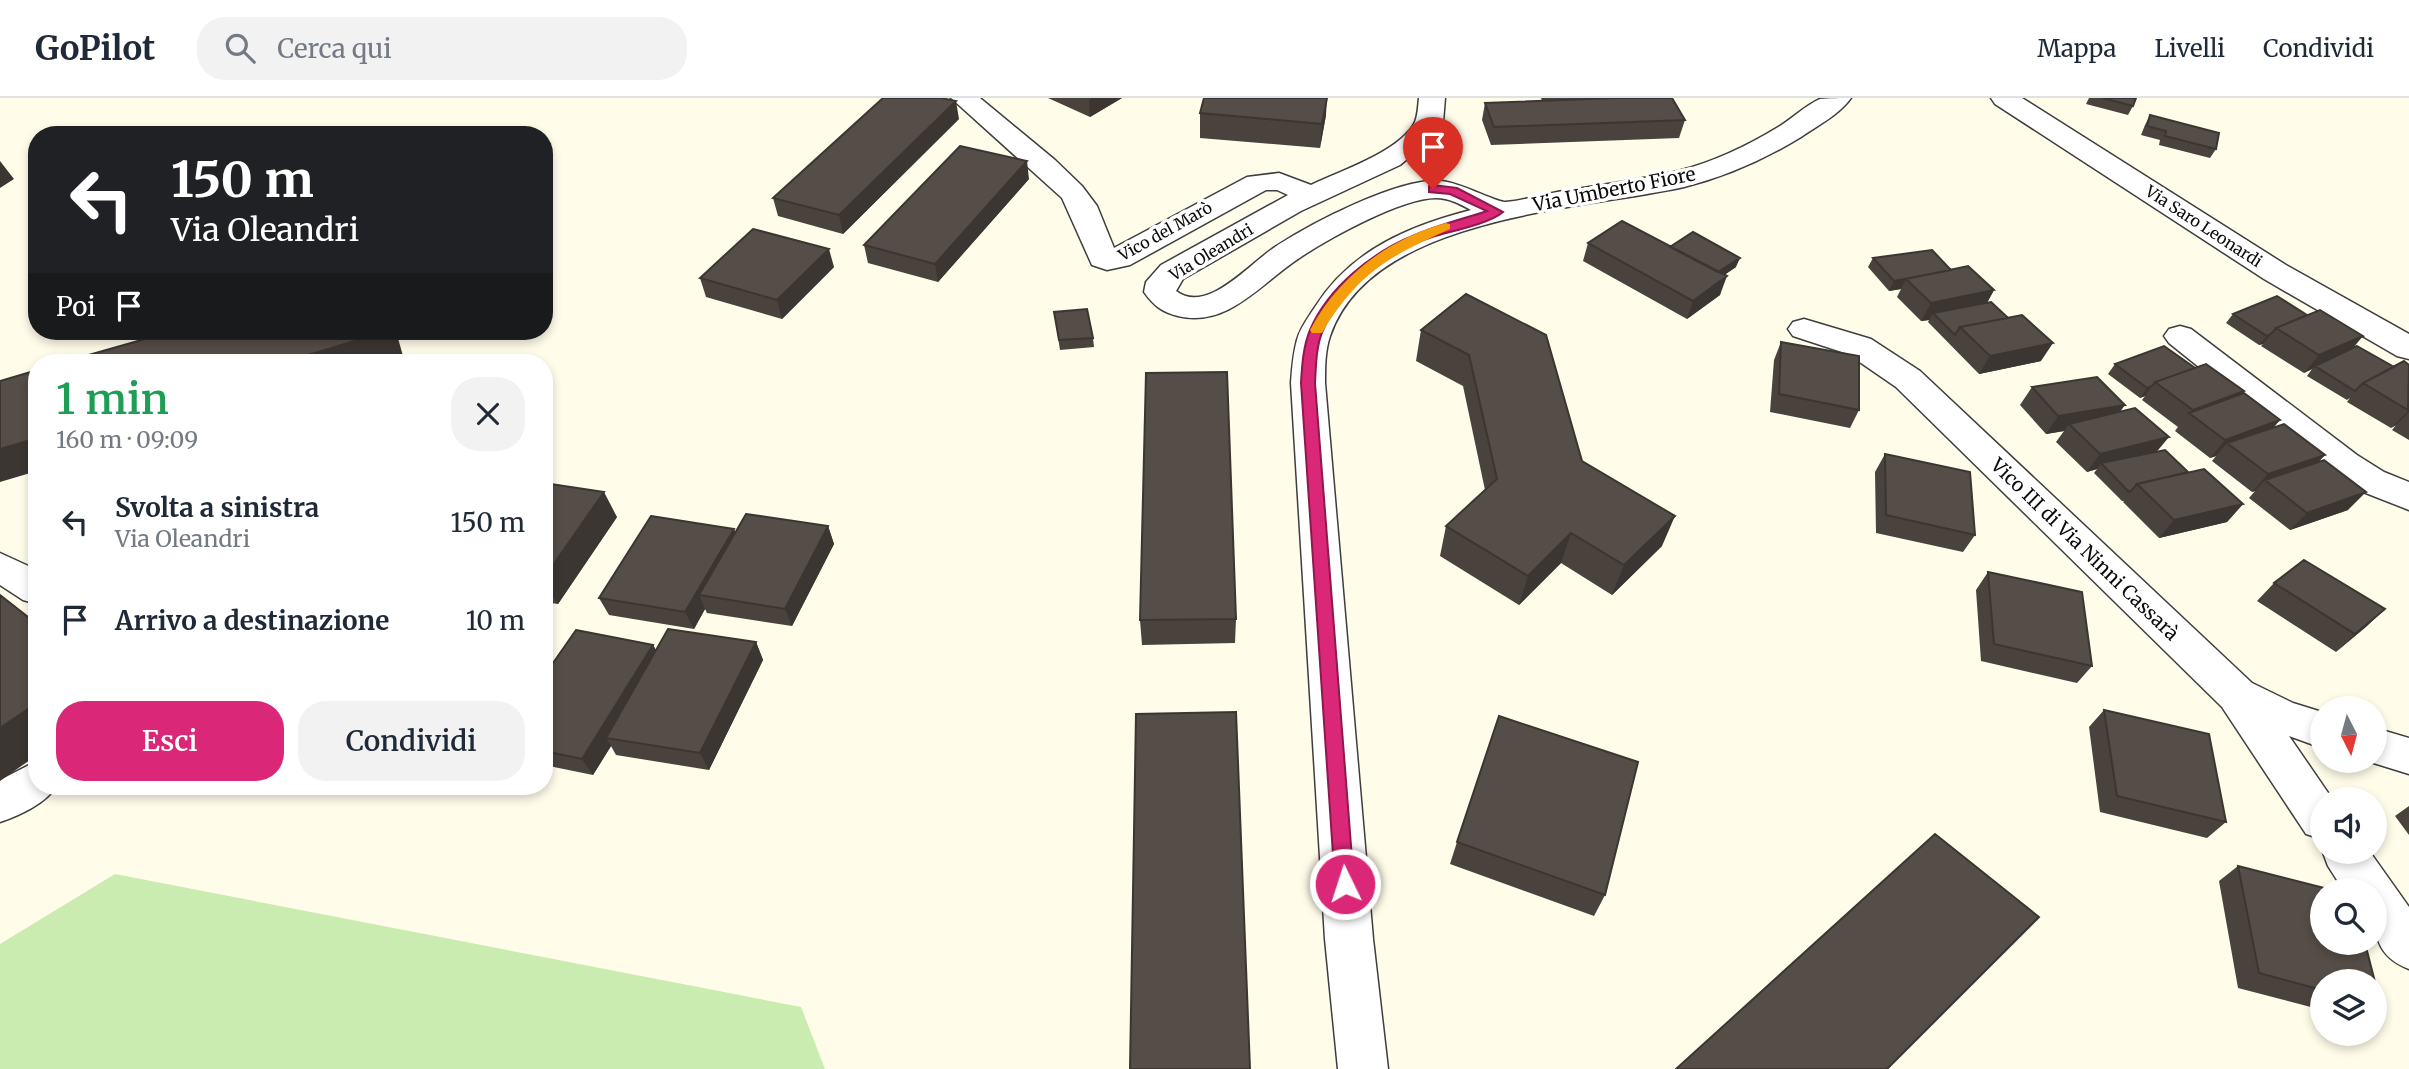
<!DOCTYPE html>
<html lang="it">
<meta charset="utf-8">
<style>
body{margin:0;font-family:Merriweather,serif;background:#f2f2f3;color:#1f2937;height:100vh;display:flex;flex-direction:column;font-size:26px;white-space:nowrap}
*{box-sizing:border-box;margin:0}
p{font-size:23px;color:#747a83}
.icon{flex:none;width:38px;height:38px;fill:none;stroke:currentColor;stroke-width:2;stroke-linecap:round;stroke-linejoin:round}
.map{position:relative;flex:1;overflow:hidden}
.drawer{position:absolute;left:28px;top:256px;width:525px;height:441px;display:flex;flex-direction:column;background:#fff;border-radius:28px;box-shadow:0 4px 10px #0003}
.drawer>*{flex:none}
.banner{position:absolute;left:28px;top:28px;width:525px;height:214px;border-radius:28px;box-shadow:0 4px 10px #0003;background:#202124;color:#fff;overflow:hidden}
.needle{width:46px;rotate:174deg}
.fabs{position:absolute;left:2310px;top:598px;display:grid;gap:14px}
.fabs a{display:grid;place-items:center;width:77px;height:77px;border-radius:50%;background:#fff;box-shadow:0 4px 10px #0003;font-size:35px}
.pin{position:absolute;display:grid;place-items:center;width:60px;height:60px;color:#fff;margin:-72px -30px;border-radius:50% 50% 50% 0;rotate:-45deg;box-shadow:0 0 7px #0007}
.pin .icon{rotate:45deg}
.me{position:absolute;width:77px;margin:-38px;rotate:356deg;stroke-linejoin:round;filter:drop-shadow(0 0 5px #0008)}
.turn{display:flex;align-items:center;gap:24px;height:147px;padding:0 28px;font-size:32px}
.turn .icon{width:91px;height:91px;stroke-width:2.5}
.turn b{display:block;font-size:49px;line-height:60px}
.then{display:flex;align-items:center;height:66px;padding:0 28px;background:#0003;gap:14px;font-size:26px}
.round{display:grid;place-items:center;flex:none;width:74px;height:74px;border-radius:28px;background:#f2f2f3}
.headline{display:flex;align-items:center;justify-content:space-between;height:119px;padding:0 28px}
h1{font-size:42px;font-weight:600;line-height:52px;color:#1e9e55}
.cta{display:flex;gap:14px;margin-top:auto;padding:14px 28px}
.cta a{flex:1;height:80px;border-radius:28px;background:#db2777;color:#fff;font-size:28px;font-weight:600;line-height:80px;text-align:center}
.cta a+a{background:#f2f2f3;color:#1f2937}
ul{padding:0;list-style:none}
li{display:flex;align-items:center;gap:21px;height:98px;padding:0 28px}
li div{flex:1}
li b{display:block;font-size:26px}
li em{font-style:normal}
header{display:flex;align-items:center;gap:42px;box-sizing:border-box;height:98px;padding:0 35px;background:#fff;border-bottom:2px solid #e0e1e3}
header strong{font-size:33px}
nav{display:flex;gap:38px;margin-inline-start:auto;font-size:24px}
.search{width:490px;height:63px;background:#f2f2f3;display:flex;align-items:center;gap:18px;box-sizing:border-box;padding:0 24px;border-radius:28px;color:#747a83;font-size:26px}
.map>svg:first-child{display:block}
</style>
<header>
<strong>GoPilot</strong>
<div class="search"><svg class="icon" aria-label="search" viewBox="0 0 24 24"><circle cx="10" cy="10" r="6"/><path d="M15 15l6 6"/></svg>Cerca qui</div>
<nav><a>Mappa</a><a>Livelli</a><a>Condividi</a></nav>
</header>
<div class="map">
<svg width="2409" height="971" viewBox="0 0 2409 971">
<rect width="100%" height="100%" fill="#fffcea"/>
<path fill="#cbecb0" d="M115 776 801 909 825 971H0V846Z"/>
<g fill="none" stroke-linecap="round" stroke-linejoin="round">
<defs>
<path id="minor" d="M951 0H980L1055 62 1082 88 1097 108 1114 150 1247 79 1279 75 1311 87C1340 73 1398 54 1414 26 1418 19 1418 8 1419 0H1445L1443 24 1432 40 1400 67 1301 113 1183 181 1176 193C1207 217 1249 166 1275 149 1310 126 1399 79 1441 83 1459 84 1498 105 1506 104 1525 102 1544 96 1563 93 1601 87 1640 82 1678 73 1714 64 1749 47 1780 28 1793 20 1806 7 1820 1 1828 0 1842 0 1851 0 1840 16 1817 28 1801 39 1765 61 1725 79 1684 89 1580 112 1371 118 1330 238 1325 253 1325 269 1325 285L1373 841 1388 971H1338L1325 841 1291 285C1292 271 1293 256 1297 242 1300 230 1308 220 1315 209 1351 152 1409 128 1471 112 1460 106 1449 100 1436 100 1401 100 1325 142 1295 163 1260 187 1226 230 1178 218 1162 214 1154 208 1144 194L1146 184 1161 167 1288 97 1277 92H1266L1130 167 1107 172 1092 167 1062 100Z
M1991 0H2022L2286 167 2409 236V261L2397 258 2264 181 1995 6Z
M1804 221 1871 241 1920 273 2252 585 2293 605 2322 614V650L2289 638 2333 702H2322V741L2306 736 2222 609 1896 289 1848 256 1793 238 1788 231 1793 224Z
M2180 228 2191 231 2357 357 2384 374 2409 384V412L2358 392 2331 375 2169 245 2164 238 2169 231Z
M0 455 37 472V506L23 502 0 487Z
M2375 630 2409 640V676L2367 663H2375Z
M37 663V688H56C47 705 18 718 0 724V682Z
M2322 752 2370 754 2409 809V871C2370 856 2375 828 2375 793H2344L2328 768Z"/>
</defs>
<use href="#minor" stroke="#3e3e3e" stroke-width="3"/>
<use href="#minor" fill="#fff" fill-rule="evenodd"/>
</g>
<path fill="#49423d" d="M1048 0H1122L1090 19Z
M1541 0H1606L1685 22 1679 40 1491 47 1482 22 1485 5 1542 3Z
M2089 0H2136L2133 8 2128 17 2086 6Z
M1200 15 1326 17 1320 50 1200 40Z
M2150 17 2216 51 2210 60 2159 47 2160 42 2141 37 2145 27Z
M959 21 843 136 778 118 773 100Z
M1029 81 938 184 868 165 864 147Z
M1588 145 1670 149 1736 169 1724 177 1720 197 1687 221 1583 163Z
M1873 160 1951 172 1994 192 1987 205 2041 263 1979 276 1928 224 1929 222 1921 223 1897 199 1901 191 1889 193 1868 169Z
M834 169 782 221 706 199 700 180Z
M1466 196 1582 363 1662 448 1612 497 1561 465 1519 507 1440 458 1446 428 1485 392 1463 288 1416 263 1421 232Z
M1054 214 1093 240 1094 249 1060 252Z
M2233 216 2353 250 2394 269 2409 267V342L2392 332 2396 327 2391 330 2347 304 2350 300 2347 302 2307 278 2312 271 2304 275 2261 248 2263 246 2259 247 2226 225Z
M1781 244 1859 312 1850 330 1770 314 1774 262Z
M2115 266 2195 270 2242 296 2274 329 2325 357 2318 364 2348 412 2290 432 2249 400 2255 393 2252 394 2212 363 2216 358 2210 360 2175 333 2178 329 2142 302 2145 298 2140 300 2108 276Z
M2032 289 2120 313 2157 353 2188 374 2243 406 2227 424 2159 440 2123 404 2124 403H2122L2094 375 2097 371 2087 374 2056 344 2064 333 2046 336 2020 307Z
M1885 356 1975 437 1963 454 1876 435 1875 374Z
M544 385 617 419 558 506 544 504Z
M828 428 834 446 792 528 707 515 705 511 694 531 609 517 599 500 734 431 735 435Z
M1988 474 2092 568 2077 585 1981 563 1976 492Z
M2274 485 2385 511 2336 554 2257 503Z
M1236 521 1235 545 1142 547 1140 522Z
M756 544 763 562 709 672 616 657 611 648 593 677 544 667V578L653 547 656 552Z
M2104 612 2226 724 2207 740 2100 714 2089 629Z
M2409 708V737L2395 718Z
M1457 744 1605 797 1594 818 1450 766Z
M2238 768 2322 884V912L2238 890 2219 783Z"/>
<path fill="#3c3632" d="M1092 0H1122L1090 19 1089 2Z
M1327 0 1326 17 1320 50 1322 26Z
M956 3 959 21 843 136 839 117Z
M0 63 14 81 0 90Z
M1027 63 1029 81 938 184 935 166Z
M829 151 834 169 782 221 777 202Z
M1740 160 1736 169 1710 187 1713 177Z
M1727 178 1720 197 1687 221 1693 203Z
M1906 181 1901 191 1889 193 1894 183Z
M1994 192 1984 210 1933 215 1929 222 1921 223 1931 205Z
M388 233H396L403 258 384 264H285Z
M2271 236 2263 246 2259 247 2267 238Z
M2363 238 2348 256 2315 268 2312 271 2304 275 2319 257Z
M2053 245 2041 263 1979 276 1990 258Z
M2152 288 2145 298 2140 300 2147 290Z
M2244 293 2230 311 2190 316 2193 312Z
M2125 307 2112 325 2069 326 2064 333 2046 336 2058 318Z
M2409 312V314L2396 327 2391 330Z
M2280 322 2265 340 2227 345 2216 358 2210 360 2225 342Z
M2169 339 2154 357 2101 365 2097 371 2087 374 2100 356Z
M37 340V373L0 384V351Z
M2325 357 2308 375 2265 382 2255 393 2252 394 2268 376Z
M604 394 617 419 558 506 544 484V480Z
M2366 394 2348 412 2290 432 2307 415Z
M2243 406 2227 424 2159 440 2174 422Z
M1675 418 1662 448 1612 497 1624 467Z
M828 428 834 446 792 528 785 511Z
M734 431 741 449 699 497 705 511 694 531 685 514Z
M1571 435 1561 465 1519 507 1528 478Z
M2385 511 2366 529 2336 554 2355 536Z
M756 544 763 562 709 672 700 655Z
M653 547 663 565 606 640 611 648 593 677 582 661Z
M37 605V657L0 683V630Z"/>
<path fill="#554d47" stroke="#3c3632" stroke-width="2" d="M883 0H941L956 3 839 117 773 100Z
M1204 0H1327L1322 26 1200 15Z
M1616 0H1672L1685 22 1494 29 1485 5Z
M2103 0H2136L2133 8Z
M2150 17 2219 35 2216 51 2165 38 2166 33 2147 28Z
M960 48 1027 63 935 166 864 147Z
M1622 123 1727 178 1693 203 1588 145Z
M753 131 829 151 777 202 700 180Z
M1693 134 1740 160 1718 174 1670 149Z
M1932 152 1951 172 1894 183 1873 160Z
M1968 168 1994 192 1931 205 1906 181Z
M1466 196 1546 237 1582 363 1675 418 1624 467 1571 435 1528 478 1446 428 1497 381 1469 257 1421 232Z
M2277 198 2307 217 2276 230 2271 236 2267 238 2233 216Z
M1991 204 2008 220 1960 229 1955 237 1933 215Z
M1087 211 1093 240 1059 242 1054 214Z
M2320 212 2363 238 2319 257 2276 230Z
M2022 217 2053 245 1990 258 1960 229Z
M173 233H388L285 264H64Z
M1781 244 1859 258V312L1779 296Z
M2164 248 2195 270 2155 284 2152 288 2147 290 2115 266Z
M2357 248 2394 269 2363 285 2355 293 2315 268Z
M2404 263 2409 267 2408 312 2363 285Z
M2206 266 2244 293 2193 312 2155 284Z
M37 272V340L0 351V283Z
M1227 274 1236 521 1140 522 1146 275Z
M2097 279 2125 307 2058 318 2032 289Z
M2244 295 2280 322 2225 342 2189 315Z
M2135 310 2169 339 2100 356 2069 326Z
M2284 326 2325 357 2268 376 2227 345Z
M2165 352 2188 374 2137 386 2131 393 2129 394 2101 365Z
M1885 356 1970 374 1975 437 1886 417Z
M2324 362 2366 394 2307 415 2265 382Z
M2204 371 2243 406 2174 422 2137 386Z
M544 385 604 394 544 480Z
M746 416 828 428 785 511 699 497Z
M651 418 734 431 685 514 599 500Z
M2304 462 2385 511 2355 536 2274 485Z
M1988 474 2082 494 2092 568 1994 546Z
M0 497 37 526V605L0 630Z
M668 531 756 544 700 655 606 640Z
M576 532 653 547 582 661 544 653V578Z
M2104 612 2209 636 2226 724 2117 698Z
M1236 614 1250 971H1130L1136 616Z
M1499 618 1638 664 1605 797 1457 744Z
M1935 736 2039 819 1887 971H1676Z
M2238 768 2336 793H2322V845H2365L2375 884H2322V892L2259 875Z
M2375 885 2381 908 2375 906Z"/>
<path fill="#db2777" stroke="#8e194d" stroke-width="2" d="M1433 87 1457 90 1503 114C1489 126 1451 133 1432 139 1389 153 1342 189 1323 232 1316 248 1316 268 1315 285L1354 786 1351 792 1345 794 1338 792 1335 786 1301 285C1302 268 1303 249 1310 232 1328 190 1372 154 1415 137 1438 127 1463 121 1487 113L1450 96 1429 94V88Z"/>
<path fill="#f59e0b" d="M1446 125 1450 126V131C1388 159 1358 175 1322 235H1312L1310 232C1338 179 1388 141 1446 125Z"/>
<g text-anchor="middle" stroke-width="7" stroke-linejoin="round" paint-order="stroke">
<g font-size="16" fill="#0b0b0b" stroke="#fff">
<text transform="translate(2204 128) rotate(33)" y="6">Via Saro Leonardi</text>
<text transform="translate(1165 133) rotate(-29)" y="6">Vico del Marò</text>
<text transform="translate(1211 154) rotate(-31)" y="6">Via Oleandri</text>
</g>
<g font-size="19" fill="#0b0b0b" stroke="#fff">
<text transform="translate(1614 91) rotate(-11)" y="7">Via Umberto Fiore</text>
<text transform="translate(2085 451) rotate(44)" y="7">Vico III di Via Ninni Cassarà</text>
</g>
</g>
</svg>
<div class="fabs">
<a><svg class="needle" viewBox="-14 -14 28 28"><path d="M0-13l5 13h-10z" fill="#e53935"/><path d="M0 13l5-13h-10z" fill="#747a83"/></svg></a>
<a><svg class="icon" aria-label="sound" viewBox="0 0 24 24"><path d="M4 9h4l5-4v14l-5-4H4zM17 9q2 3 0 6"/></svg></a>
<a><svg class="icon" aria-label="search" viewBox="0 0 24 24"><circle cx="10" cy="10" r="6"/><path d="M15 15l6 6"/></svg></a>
<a><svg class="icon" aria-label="layers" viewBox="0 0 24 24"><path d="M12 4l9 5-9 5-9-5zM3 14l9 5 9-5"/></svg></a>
</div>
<div class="pin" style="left:1433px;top:91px;background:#d93025"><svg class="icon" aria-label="arrive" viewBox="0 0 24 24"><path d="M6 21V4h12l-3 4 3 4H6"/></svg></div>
<svg class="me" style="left:1345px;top:786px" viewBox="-20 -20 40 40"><circle r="17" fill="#db2777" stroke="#fff" stroke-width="3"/><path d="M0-11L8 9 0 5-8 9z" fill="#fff"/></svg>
<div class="banner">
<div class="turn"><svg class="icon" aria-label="left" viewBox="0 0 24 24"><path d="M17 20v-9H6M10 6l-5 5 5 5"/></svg><div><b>150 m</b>Via Oleandri</div></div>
<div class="then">Poi<svg class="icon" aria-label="arrive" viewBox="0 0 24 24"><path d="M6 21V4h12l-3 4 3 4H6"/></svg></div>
</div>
<section class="drawer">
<div class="headline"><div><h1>1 min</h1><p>160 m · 09:09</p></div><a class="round"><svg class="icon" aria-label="close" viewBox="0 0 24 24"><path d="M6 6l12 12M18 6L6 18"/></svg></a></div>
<ul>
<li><svg class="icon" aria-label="left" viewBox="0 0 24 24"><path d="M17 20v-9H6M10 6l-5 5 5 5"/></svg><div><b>Svolta a sinistra</b><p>Via Oleandri</p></div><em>150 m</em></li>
<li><svg class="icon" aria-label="arrive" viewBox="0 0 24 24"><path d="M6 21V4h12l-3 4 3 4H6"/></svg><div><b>Arrivo a destinazione</b></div><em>10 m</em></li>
</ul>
<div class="cta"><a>Esci</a><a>Condividi</a></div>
</section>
</div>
